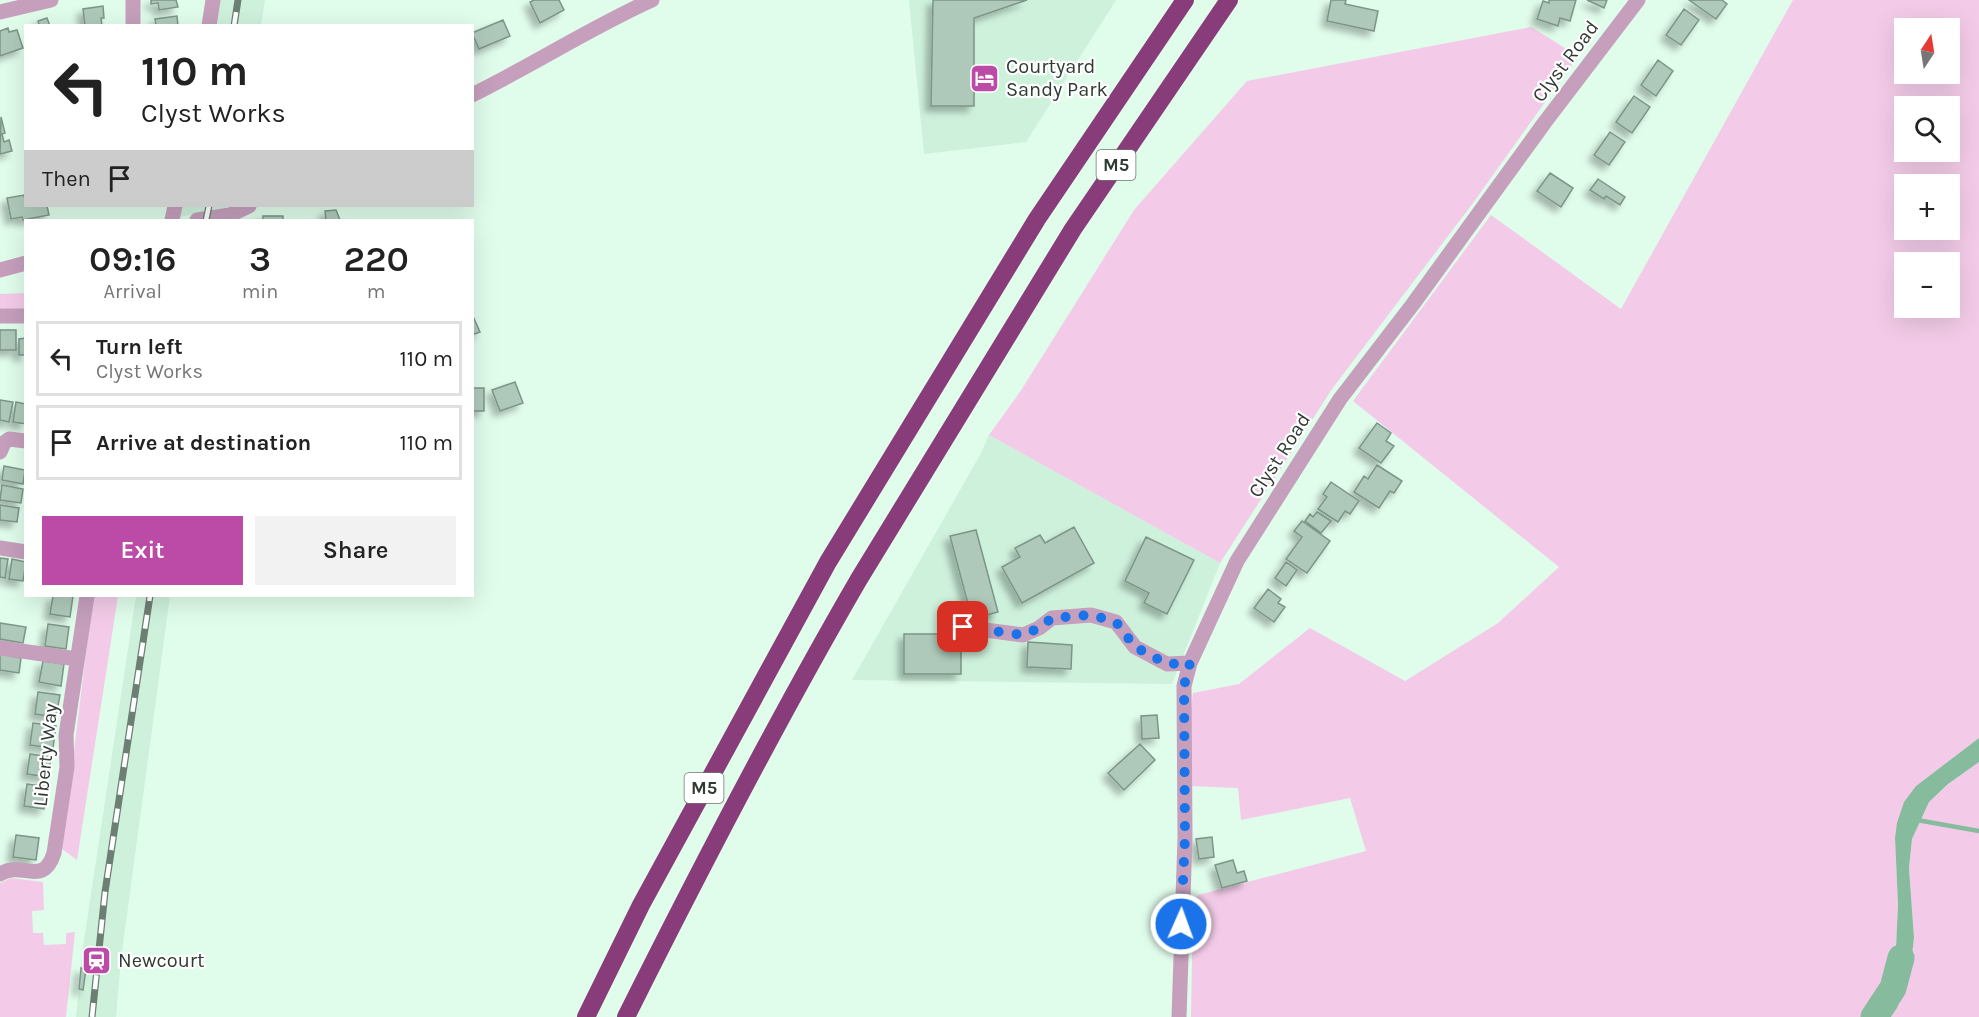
<!DOCTYPE html>
<meta charset="utf-8">
<style>
body{margin:0;font-family:Karla,sans-serif;background:#f2f2f2;color:#222;height:100vh;display:flex;flex-direction:column;font-size:22px;white-space:nowrap}
*{box-sizing:border-box;margin:0}
p{font-size:20px;color:#767676}
.icon{flex:none;width:33px;height:33px;fill:none;stroke:currentColor;stroke-width:2;stroke-linecap:round;stroke-linejoin:round}
.map{position:relative;flex:1;overflow:hidden}
.side{position:absolute;left:24px;top:219px;width:450px;height:378px;display:flex;flex-direction:column;background:#fff;border-radius:0px;box-shadow:0 6px 24px #0002}
.side>*{flex:none}
.hud{position:absolute;left:24px;top:24px;width:450px;height:183px;border-radius:0px;box-shadow:0 6px 24px #0002;background:#fff;color:#222;overflow:hidden}
.needle{width:39px;rotate:12deg}
.controls{position:absolute;left:1894px;top:18px;display:grid;gap:12px}
.controls a{display:grid;place-items:center;width:66px;height:66px;border-radius:0px;background:#fff;box-shadow:0 6px 24px #0002;font-size:30px}
.pin{position:absolute;display:grid;place-items:center;width:51px;height:51px;color:#fff;margin:-26px;border-radius:12px;box-shadow:0 3px 9px #0006}
.me{position:absolute;width:66px;margin:-33px;rotate:2deg;stroke-linejoin:round;filter:drop-shadow(0 0 4px #0008)}
.turn{display:flex;align-items:center;gap:21px;height:126px;padding:0 18px;font-size:27px}
.turn .icon{width:78px;height:78px;stroke-width:2.5}
.turn b{display:block;font-size:42px;line-height:51px}
.then{display:flex;align-items:center;height:57px;padding:0 18px;background:#0003;gap:12px;font-size:22px}
.eta{display:flex;justify-content:space-evenly;align-items:center;height:102px;text-align:center}
.eta b{font-size:36px;font-weight:600;line-height:42px}
.button{display:flex;gap:12px;margin-top:auto;padding:12px 18px}
.button a{flex:1;height:69px;border-radius:0px;background:#bc4ba7;color:#fff;font-size:24px;font-weight:600;line-height:69px;text-align:center}
.button a+a{background:#f2f2f2;color:#222}
ul{padding:0;list-style:none}
li{display:flex;align-items:center;gap:18px;height:75px;margin:0 12px 9px;padding:0 6px;border:3px solid #e0e0e0;border-radius:0px}
li div{flex:1}
li b{display:block;font-size:22px}
li em{font-style:normal}
.map>svg:first-child{display:block}
</style>
<div class="map">
<svg width="1979" height="1017" viewBox="0 0 1979 1017">
<defs>
<filter id="shadow"><feDropShadow dx="-5.5" dy="5.5" stdDeviation="3" flood-color="#0004"/></filter>
</defs>
<rect width="100%" height="100%" fill="#e0fceb"/>
<path fill="#cef1dc" d="M216 0H265L261 25 212 26Z
M909 0H1116L1026 142 924 154Z
M181 206H233L179 217Z
M989 435 1220 563 1172 684 852 680 980 455Z
M136 596H170L121 959 116 1017H76L83 947Z"/>
<path fill="#f3cbe8" fill-rule="evenodd" d="M1793 0H1979V738L1916 786 1895 838 1898 905 1895 968 1889 1000 1878 1017H1191L1193 905 1198 895 1366 851 1350 798 1241 820 1238 788 1190 786V716L1193 693 1239 684 1310 628 1405 681 1498 623 1559 567 1353 401 1491 215 1621 309ZM1905 28H1950V74H1905ZM1905 106H1950V152H1905ZM1905 184H1950V230H1905ZM1905 262H1950V308H1905Z
M1531 27 1578 56 1473 203 1332 389 1220 563 989 435 1020 392 1134 210 1247 81Z
M25 293V310H0V294Z
M93 596H118L77 860 62 849Z
M1979 762V1017H1891L1897 1008 1906 984 1912 955 1914 938 1909 868 1912 839 1929 802 1948 784Z
M11 878 43 882 44 910 32 911 33 933H43L44 945 66 944V933L75 932 66 1017H0V883Z"/>
<path fill="#86bb9d" d="M1979 738V762L1948 784 1929 802 1912 839 1909 868 1914 938 1912 955 1906 984 1897 1008 1891 1017H1878L1889 1000 1895 968 1898 905 1895 838 1897 823 1904 802 1916 786Z"/>
<g fill="none" stroke-linecap="round" stroke-linejoin="round">
<path stroke="#86bb9d" stroke-width="4.5" d="M1917 820 1979 831"/>
<path stroke="#86bb9d" stroke-width="27" d="M1874 1017 1893 988 1901 958"/>
</g>
<path fill="#aec9b9" stroke="#7c9587" stroke-width="1.5" filter="url(#shadow)" d="M151 0H176L178 7 159 10 158 3 151 4Z
M534 0H559L564 10 540 23 530 2Z
M933 0H1027L974 18V106H931Z
M1331 0H1346L1345 4 1378 11 1374 31 1327 21Z
M1549 0H1576L1570 21 1560 18 1558 26 1537 19 1543 1 1549 3Z
M1587 0H1607L1604 8Z
M1689 0H1722L1727 4 1716 19Z
M103 6 104 18H101L102 26H85L83 9Z
M1684 9 1699 20 1681 45 1666 35Z
M177 16 178 26H156L155 19Z
M47 18 50 26H37L39 25 38 21Z
M503 20 510 36 479 49 472 33Z
M8 28 9 32 17 30 23 48 0 56V31Z
M1658 60 1673 71 1656 96 1641 85Z
M1634 96 1650 107 1632 133 1616 122Z
M1 117 5 133 2 134 4 142 9 140 12 151 0 154Z
M1610 132 1625 142 1609 165 1594 155Z
M1550 173 1573 188 1561 207 1537 191Z
M1598 179 1625 197 1620 205 1606 196 1604 199 1590 190Z
M24 195 26 206H47L49 215 23 220 22 217 11 219 7 198Z
M336 210 340 220H326L325 211Z
M263 216H283V220H263Z
M472 314 480 332 472 335Z
M0 330H16V350H0Z
M26 338V355H19V339Z
M515 382 523 403 500 411 492 390Z
M472 388H484V411H472Z
M0 400 13 402 9 422 0 420Z
M16 402 26 404V424L13 422Z
M1377 423 1391 433 1386 441 1394 446 1381 463 1359 448Z
M1377 465 1402 481 1394 493 1390 491 1379 508 1354 492 1364 476 1368 479Z
M4 466 25 470 23 484 2 480Z
M1331 482 1359 501 1350 514 1345 511 1338 522 1318 509 1327 497 1323 494Z
M2 485 23 489 21 503 0 500Z
M0 505 19 508 17 522 0 520Z
M1317 512 1331 521 1321 533 1305 521 1310 514 1313 517Z
M1302 521 1330 541 1307 573 1286 559 1302 537 1294 531Z
M1074 527 1094 563 1022 603 1002 567 1020 557 1015 548 1040 535 1045 543Z
M976 530 998 612 972 619 950 536Z
M1146 537 1194 560 1167 614 1144 603 1149 593 1125 581Z
M0 558 8 559 5 578 0 577Z
M12 559 26 562 23 581 9 579Z
M1286 562 1297 570 1286 586 1275 578Z
M1268 589 1281 599 1278 603 1285 607 1274 622 1254 608Z
M53 596H73L70 617 50 614Z
M0 623 26 627 23 643 0 639Z
M48 624 69 627 66 649 45 646Z
M904 634H961V674H904Z
M1028 642 1072 645 1071 669 1027 667Z
M0 654 21 658 19 673 0 670Z
M43 661 64 664 61 686 39 682Z
M38 692 60 695 56 717 35 714Z
M1157 715 1159 738 1142 739 1141 716Z
M33 723 56 726 53 748 30 745Z
M1140 744 1155 760 1124 790 1108 773Z
M30 754 51 757 48 777 27 774Z
M27 784 47 787 44 809 24 806Z
M16 835 39 838 36 860 13 857Z
M1212 837 1214 857 1199 859 1196 839Z
M1233 860 1237 873 1244 871 1247 881 1222 888 1215 865Z
M81 968 86 969 83 990 79 989Z"/>
<g fill="none" stroke-linecap="round" stroke-linejoin="round">
<path stroke="#c59fbc" stroke-width="15" d="M0 12 51 0
M133 26V0
M209 26 213 0
M472 95C533 65 590 28 652 0
M172 220 175 206
M197 220 230 215 249 206
M0 270 26 263
M0 316H26
M0 452 4 443 9 439 26 441
M0 548 26 552
M963 627 1023 635 1039 628 1052 618 1091 615 1116 622 1135 647 1167 664 1190 663
M0 648 77 659
M0 874C22 860 43 888 54 853L67 767 66 735 87 596
M1179 1017 1185 838 1184 686 1190 663 1237 561 1340 399 1413 304 1545 122 1638 0"/>
<path stroke="#893c7a" stroke-width="18" d="M586 1017 641 905 828 562 1037 219 1185 0
M626 1017C700 869 776 722 859 579L1073 229 1229 0"/>
<defs>
<path id="rail" d="M234 26 238 0
M206 220 209 206
M92 1017 105 892 150 596"/>
</defs>
<use href="#rail" stroke="#6d7e73" stroke-width="7"/>
<use href="#rail" stroke="#fff" stroke-width="4.5" stroke-dasharray="14" stroke-linecap="butt"/>
</g>
<g fill="none" stroke-linecap="round" stroke-linejoin="round">
<path stroke="#1a73e8" stroke-width="10" stroke-dasharray="0 18" d="M963 627 1023 635 1039 628 1052 618 1091 615 1116 622 1135 647 1167 664 1190 663 1184 686 1185 838 1181 924"/>
</g>
<defs>
<symbol id="hotel-square" viewBox="-11 -11 22 22"><rect x="-9" y="-9" width="18" height="18" rx="4" fill="#bc4ba7" stroke="#fff"/><path d="M-6-4.5h1.5V1H6V5H4.5V3h-9V5H-6ZM-4 0a1.8 1.8 0 1 1 3.6 0ZM.5 0V-2.5h3Q6-2.5 6 0Z" fill="#fff"/></symbol>
<symbol id="station-square" viewBox="-11 -11 22 22"><rect x="-9" y="-9" width="18" height="18" rx="4" fill="#bc4ba7" stroke="#fff"/><path d="M-3-6H3Q5-6 5-4V2Q5 4 3 4L4.5 6H3L1.5 4h-3L-3 6H-4.5L-3 4Q-5 4-5 2V-4Q-5-6-3-6ZM-3.5-4v3h7v-3ZM-3.5 1v1.5H-2V1ZM2 1v1.5H3.5V1Z" fill="#fff"/></symbol>
</defs>
<g fill-rule="evenodd">
<use href="#hotel-square" x="968" y="62" width="33" height="33"/>
<use href="#station-square" x="80" y="944" width="33" height="33"/>
</g>
<g text-anchor="middle" stroke-width="4.5" stroke-linejoin="round" paint-order="stroke">
<g fill="#fff" stroke="#6e7671" stroke-width="1.5">
<rect x="1096.5" y="150" width="39" height="30" rx="4.5"/>
<rect x="684.5" y="773" width="39" height="30" rx="4.5"/>
</g>
<g font-size="18" font-weight="bold" fill="#303b34">
<text x="1116" y="171">M5</text>
<text x="704" y="794">M5</text>
</g>
<g font-size="20" fill="#303b34" stroke="#fff">
<text transform="translate(1565 61) rotate(-53)" y="7">Clyst Road</text>
<text transform="translate(1279 455) rotate(-57)" y="7">Clyst Road</text>
<text transform="translate(45 755) rotate(-84)" y="7">Liberty Way</text>
</g>
<g font-size="20" fill="#303b34" stroke="#fff" text-anchor="start">
<text x="1006" y="73">Courtyard<tspan x="1006" dy="23">Sandy Park</tspan></text>
<text x="118" y="967">Newcourt</text>
</g>
</g>
</svg>
<div class="controls">
<a><svg class="needle" viewBox="-14 -14 28 28"><path d="M0-13l5 13h-10z" fill="#e53935"/><path d="M0 13l5-13h-10z" fill="#767676"/></svg></a>
<a><svg class="icon" aria-label="search" viewBox="0 0 24 24"><circle cx="10" cy="10" r="6"/><path d="M15 15l6 6"/></svg></a>
<a>+</a>
<a>−</a>
</div>
<div class="pin" style="left:963px;top:627px;background:#d93025"><svg class="icon" aria-label="arrive" viewBox="0 0 24 24"><path d="M6 21V4h12l-3 4 3 4H6"/></svg></div>
<svg class="me" style="left:1181px;top:924px" viewBox="-20 -20 40 40"><circle r="17" fill="#1a73e8" stroke="#fff" stroke-width="3"/><path d="M0-11L8 9 0 5-8 9z" fill="#fff"/></svg>
<div class="hud">
<div class="turn"><svg class="icon" aria-label="left" viewBox="0 0 24 24"><path d="M17 20v-9H6M10 6l-5 5 5 5"/></svg><div><b>110 m</b>Clyst Works</div></div>
<div class="then">Then<svg class="icon" aria-label="arrive" viewBox="0 0 24 24"><path d="M6 21V4h12l-3 4 3 4H6"/></svg></div>
</div>
<section class="side">
<div class="eta">
<div><b>09:16</b><p>Arrival</p></div>
<div><b>3</b><p>min</p></div>
<div><b>220</b><p>m</p></div>
</div>
<ul>
<li><svg class="icon" aria-label="left" viewBox="0 0 24 24"><path d="M17 20v-9H6M10 6l-5 5 5 5"/></svg><div><b>Turn left</b><p>Clyst Works</p></div><em>110 m</em></li>
<li><svg class="icon" aria-label="arrive" viewBox="0 0 24 24"><path d="M6 21V4h12l-3 4 3 4H6"/></svg><div><b>Arrive at destination</b></div><em>110 m</em></li>
</ul>
<div class="button"><a>Exit</a><a>Share</a></div>
</section>
</div>
